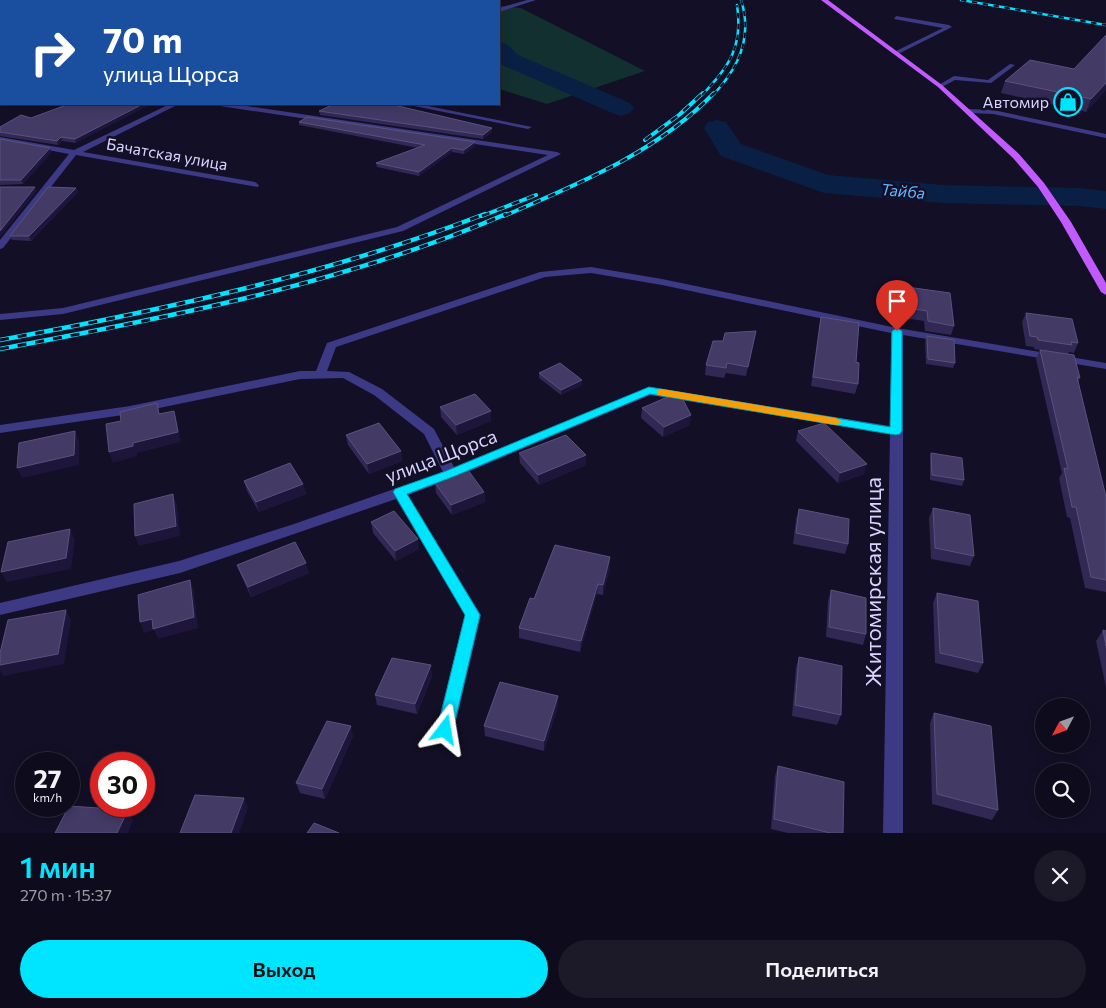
<!DOCTYPE html>
<html lang="ru">
<meta charset="utf-8">
<style>
body{margin:0;font-family:Commissioner,sans-serif;background:#1c1929;color:#f1f3f6;height:100vh;display:flex;flex-direction:column;font-size:19px;white-space:nowrap}
*{box-sizing:border-box;margin:0}
p{font-size:16px;color:#9b9ba3}
.icon{flex:none;width:28px;height:28px;fill:none;stroke:currentColor;stroke-width:2;stroke-linecap:round;stroke-linejoin:round}
.map{position:relative;height:833px;overflow:hidden}
.details{display:flex;flex-direction:column;background:#0e0b1c;flex:1}
.details>*{flex:none}
.banner{position:absolute;left:0px;top:0px;width:500px;height:105px;box-shadow:0 2px 12px #0003,0 0 0 1px #2e2b3b;background:#1a4fa0;color:#fff;overflow:hidden}
.needle{width:32px;rotate:229deg}
.fabs{position:absolute;left:1035px;top:698px;display:grid;gap:10px}
.fabs a{display:grid;place-items:center;width:55px;height:55px;border-radius:50%;background:#0e0b1c;box-shadow:0 2px 12px #0003,0 0 0 1px #2e2b3b;font-size:25px}
.speed{position:absolute;left:15px;top:752px;display:flex;gap:10px;font-size:25px;font-weight:700;text-align:center}
.speed>*{display:grid;place-content:center;width:65px;height:65px;border-radius:50%;background:#0e0b1c;box-shadow:0 2px 12px #0003,0 0 0 1px #2e2b3b;line-height:1}
.speed small{font-size:12px;font-weight:400}
.speed .limit{border:8px solid #d22;background:#fff;color:#111}
.pin{position:absolute;display:grid;place-items:center;width:42px;height:42px;color:#fff;margin:-51px -21px;border-radius:50% 50% 50% 0;rotate:-45deg;box-shadow:0 0 5px #0007}
.pin .icon{rotate:45deg}
.me{position:absolute;width:55px;margin:-28px;rotate:14deg;stroke-linejoin:round;filter:drop-shadow(0 0 4px #0008)}
.turn{display:flex;align-items:center;gap:18px;height:105px;padding:0 20px;font-size:22px}
.turn .icon{width:65px;height:65px;stroke-width:2.5}
.turn b{display:block;font-size:35px;line-height:42px}
.round{display:grid;place-items:center;flex:none;width:52px;height:52px;border-radius:26px;background:#1c1929}
.headline{display:flex;align-items:center;justify-content:space-between;height:85px;padding:0 20px}
h1{font-size:30px;font-weight:600;line-height:38px;color:#00e5ff}
.action{display:flex;gap:10px;margin-top:auto;padding:10px 20px}
.action a{flex:1;height:58px;border-radius:30px;background:#00e5ff;color:#111;font-size:20px;font-weight:600;line-height:58px;text-align:center}
.action a+a{background:#1c1929;color:#f1f3f6}
.map>svg:first-child{display:block}
</style>
<div class="map">
<svg width="1106" height="833" viewBox="0 0 1106 833">
<rect width="100%" height="100%" fill="#130f26"/>
<path fill="#12302f" d="M499 6 521 8 645 71 547 104 499 89Z"/>
<g fill="none" stroke-linecap="round" stroke-linejoin="round">
<path fill="#0a1f44" fill-rule="evenodd" d="M434 0H455L456 1H435Z
M499 42 507 44 518 55 630 103 634 108 630 113 621 116 612 113 502 65 499 61Z
M717 120 726 122 741 144 828 175 943 185 1080 188 1106 191V209L1080 206 943 203 824 193 721 156 704 128 708 122Z"/>
<path fill="#3d3a85" fill-rule="evenodd" d="M527 0H536L499 12V8Z
M896 16 949 25 952 27 896 55 893 53 894 52 943 28 894 19Z
M1010 64 1015 65 991 83 955 80 942 87 937 86 954 76 988 80Z
M170 104H179L83 152 255 182 259 185 258 187 76 155 3 248 0 249V240L69 154 0 141V137L74 150Z
M216 104H233L557 152 561 154 403 231 63 314 0 320V314L63 308 397 227 548 155 220 106Z
M404 104H418L532 127 528 129Z
M966 109 993 110 1106 134V138L993 114 969 113 965 111Z
M591 267 662 279 897 328 1106 363V369L903 335V833H883L890 434 650 395 456 477 408 495 481 615 454 730 451 736 445 738 439 736 436 730 465 615 396 499 180 573 0 615V603L179 561 294 524 443 472 424 434 374 395 343 378 300 379 130 414 0 433V425L130 406 300 371H316L327 343 540 272ZM591 273 662 285 891 333 890 426 649 387 454 467 434 429 382 389 349 372 327 371 336 347 545 277Z"/>
<path fill="#c25bff" fill-rule="evenodd" d="M821 0H828L942 85 1019 154 1044 183 1071 222 1106 283V295L1101 292 1061 222 1038 187 1013 158 938 87Z"/>
<defs>
<path id="rail-far2" d="M961 0 1106 25
M702 95C730 66 743 46 737 5
M713 95C739 68 753 37 741 0"/>
<path id="rail-far1" d="M645 140 679 115 703 93
M482 216 536 195
M504 216C578 184 656 153 714 93"/>
<path id="rail" d="M0 340C164 310 329 274 485 214
M0 349C171 317 346 283 506 214"/>
</defs>
<use href="#rail-far2" stroke="#00e5ff" stroke-width="2.5"/>
<use href="#rail-far1" stroke="#00e5ff" stroke-width="4"/>
<use href="#rail" stroke="#00e5ff" stroke-width="4.5"/>
<use href="#rail-far2" stroke="#130f26" stroke-width="2" stroke-dasharray="5.5" stroke-linecap="butt"/>
<use href="#rail-far1" stroke="#130f26" stroke-width="2.5" stroke-dasharray="8" stroke-linecap="butt"/>
<use href="#rail" stroke="#130f26" stroke-width="3" stroke-dasharray="9" stroke-linecap="butt"/>
</g>
<path fill="#312854" d="M1005 81 1106 90 1086 112 1001 93Z
M69 104 76 143 62 141 58 145 0 136V127L31 118Z
M405 106 403 107 492 128V132L483 139 320 115 319 111Z
M299 122 475 146 464 154 452 152 419 176 377 167 376 163 418 148 299 125Z
M0 139 51 153 23 184 0 185Z
M76 188 78 192 31 241 12 240 10 236Z
M907 287 954 326 951 335 925 331 924 321 905 318V296Z
M1026 313 1078 343 1074 353 1069 352 1068 354 1080 378 1078 382 1106 497V592L1085 588 1070 518 1067 517 1059 478 1062 473 1036 359 1040 350 1034 349V347L1026 346 1022 322Z
M821 317 856 362 858 384 855 394 811 386 819 327Z
M927 336 955 363 953 368 926 364 925 341Z
M754 340 746 376 726 373 724 378 705 375 706 365 723 341Z
M539 373 582 385 561 395 539 378Z
M440 407 491 411V421L457 435 441 417Z
M642 408 690 425 663 437 641 418Z
M798 431 864 474 838 483 796 441Z
M346 435 401 451 402 461 369 474 348 445Z
M519 453 586 465 539 485 520 463Z
M931 453 964 480 962 486 930 480V458Z
M244 481 303 484 306 494 259 512 247 491Z
M435 483 484 492 485 502 452 515 436 493Z
M933 508 974 556 970 566 931 559 929 518Z
M799 509 848 544 845 554 793 544 796 519Z
M371 522 419 549 396 561 373 533Z
M610 557V568L603 595 597 594 580 652 519 638V628L534 599Z
M237 565 309 573 251 597 241 575Z
M831 590 866 634 863 645 826 637 828 601Z
M937 593 983 663 978 673 935 663 933 603Z
M1103 630 1106 631V687L1096 641Z
M799 657 841 715 837 725 792 716 796 667Z
M432 676 417 714 377 705 375 695Z
M558 696V706L544 751 485 736 484 726Z
M934 713 998 810 992 820 932 804 930 723Z
M353 736 325 799 300 793 296 783Z
M778 766 843 833H788L771 829 775 776Z"/>
<path fill="#1d163a" d="M1106 83V90L1086 112 1091 99Z
M143 104H152L76 143 75 139Z
M402 104H405V106L398 110V106Z
M492 128V132L483 139V135Z
M61 137 62 141 58 145 57 141Z
M475 142V146L464 154V150Z
M50 148 51 153 23 184 21 180Z
M452 148V152L419 176V172Z
M35 187 37 191 0 237V231Z
M76 188 78 192 31 241 29 236Z
M582 380V385L561 395V390Z
M174 411 177 421 181 442 137 453V456L113 463 109 452 133 443Z
M491 411V421L457 435 456 425Z
M691 415 690 425 663 437 664 427Z
M75 431 79 441V465L22 478 17 468Z
M401 451 402 461 369 474 367 464Z
M586 455V465L539 485 538 475Z
M867 464 864 474 838 483 840 473Z
M303 484 306 494 259 512 256 502Z
M484 492 485 502 452 515 451 505Z
M173 494 177 505 180 536 139 546 135 536Z
M70 529 75 540 71 569 7 582 1 572Z
M418 539 419 549 396 561 395 551Z
M610 557V568L603 595V585Z
M306 563 309 573 251 597 248 587Z
M190 580 194 591 198 628 158 639 154 630 144 633 140 622 152 619Z
M598 584 597 594 580 652 581 641Z
M66 610 71 620 64 664 3 676 0 671V665Z
M431 665 432 676 417 714 415 704Z
M558 696V706L544 751V741Z
M351 726 353 736 325 799 322 789Z
M244 798 248 808 239 833H231Z
M128 810 133 820 128 833H117Z"/>
<path fill="#433a66" stroke="#5a527e" d="M1106 35V83L1091 99 1005 81 1030 60 1074 69Z
M1 53V79H0V55Z
M69 104H143L75 139 61 137 57 141 0 132V127L21 115 31 118Z
M334 104H402L398 106 492 128 483 135 319 111Z
M307 117 475 142 464 150 452 148 419 172 376 163 425 145 299 122Z
M0 139 50 148 21 180H0Z
M0 187H35L0 231Z
M48 187 76 188 29 236H10Z
M907 287 950 293 954 326 928 321 927 311 908 308Z
M1026 313 1072 319 1078 343 1071 342 1072 345 1038 340 1037 337 1030 336Z
M821 317 859 323 856 362 859 363 858 384 813 377Z
M756 331 748 367 727 363 726 368 706 365 713 341H723L725 333Z
M927 336 954 340 955 363 928 359Z
M1040 350 1074 355 1080 378 1077 377 1106 497V580L1091 577 1076 507H1072L1064 468 1068 469Z
M560 363 582 380 561 390 539 373Z
M679 392 691 415 664 427 642 408Z
M475 394 491 411 456 425 440 407Z
M157 403 159 414 174 411 178 432 133 443V446L109 452 106 424 121 421 120 412Z
M379 423 401 451 367 464 346 435Z
M824 423 867 464 840 473 798 431Z
M75 431 74 455 17 468 19 443Z
M566 435 586 455 538 475 519 453Z
M931 453 962 458 964 480 932 475Z
M290 463 303 484 256 502 244 481Z
M468 470 484 492 451 505 435 483Z
M173 494 176 526 135 536 134 504Z
M933 508 970 515 974 556 935 548Z
M799 509 849 519 848 544 796 533Z
M394 511 418 539 395 551 371 522Z
M70 529 66 558 1 572 8 542Z
M295 542 306 563 248 587 237 565Z
M555 545 610 557 603 585 598 584 581 641 519 628 530 598 534 599Z
M190 580 194 617 153 629 152 619 140 622 138 595Z
M831 590 866 598V634L829 627Z
M937 593 978 601 983 663 940 653Z
M66 610 58 654 0 665V653L8 620Z
M1103 630 1106 631V646Z
M799 657 842 666 841 715 795 705Z
M392 658 431 665 415 704 375 695Z
M500 682 558 696 544 741 484 726Z
M934 713 991 726 998 810 937 794Z
M327 721 351 726 322 789 296 783Z
M778 766 844 782 843 833H830L774 819Z
M195 795 244 798 231 833H180Z
M69 806 128 810 117 833H55Z
M314 823 339 833H307Z"/>
<path fill="#00e5ff" stroke="#0095a6" d="M897 328 902 331V431L900 434 896 435 650 394 455 476 407 494 480 615 453 730 451 735 445 737 439 735 437 730 465 615 393 492 395 489 446 471 649 387 890 427 892 331Z"/>
<path fill="#f59e0b" d="M662 389 836 418 842 422 836 425 658 395 657 393 658 390Z"/>
<defs>
<symbol id="shop-ring" viewBox="-11 -11 22 22"><circle r="9.5" fill="#130f26" stroke="#00e5ff" stroke-width="1.5"/><path d="M-5-2.5h2.3a2.7 3.5 0 0 1 5.4 0H5L5.5 6h-11ZM-1.5-2.5h3a1.5 2.3 0 0 0-3 0Z" fill="#00e5ff"/></symbol>
</defs>
<g fill-rule="evenodd">
<use href="#shop-ring" x="1052" y="86" width="32" height="32"/>
</g>
<g text-anchor="middle" stroke-width="5" stroke-linejoin="round" paint-order="stroke">
<g font-size="16" fill="#d9d4ff" stroke="#130f26" text-anchor="end">
<text x="1049" y="108">Автомир</text>
</g>
<g font-size="16" fill="#d9d4ff" stroke="#130f26">
<text transform="translate(167 154) rotate(10)" y="6">Бачатская улица</text>
</g>
<g font-size="16" font-style="italic" fill="#62b6ff" stroke="#130f26">
<text transform="translate(903 191) rotate(5)" y="6">Тайба</text>
</g>
<g font-size="19" fill="#d9d4ff" stroke="#130f26">
<text transform="translate(441 456) rotate(-21)" y="7">улица Щорса</text>
</g>
<g font-size="22" fill="#d9d4ff" stroke="#130f26">
<text transform="translate(873 582) rotate(-90)" y="8">Житомирская улица</text>
</g>
</g>
</svg>
<div class="fabs">
<a><svg class="needle" viewBox="-14 -14 28 28"><path d="M0-13l5 13h-10z" fill="#e53935"/><path d="M0 13l5-13h-10z" fill="#9b9ba3"/></svg></a>
<a><svg class="icon" aria-label="search" viewBox="0 0 24 24"><circle cx="10" cy="10" r="6"/><path d="M15 15l6 6"/></svg></a>
</div>
<div class="speed"><div>27<small>km/h</small></div><div class="limit">30</div></div>
<div class="pin" style="left:897px;top:331px;background:#d93025"><svg class="icon" aria-label="arrive" viewBox="0 0 24 24"><path d="M6 21V4h12l-3 4 3 4H6"/></svg></div>
<svg class="me" style="left:445px;top:730px" viewBox="-20 -20 40 40"><path d="M0-17L14 15 0 8-14 15z" fill="#00e5ff" stroke="#fff" stroke-width="4"/></svg>
<div class="banner">
<div class="turn"><svg class="icon" aria-label="right" viewBox="0 0 24 24"><path d="M7 20v-9h11M14 6l5 5-5 5"/></svg><div><b>70 m</b>улица Щорса</div></div>
</div>
</div>
<section class="details">
<div class="headline"><div><h1>1 мин</h1><p>270 m · 15:37</p></div><a class="round"><svg class="icon" aria-label="close" viewBox="0 0 24 24"><path d="M6 6l12 12M18 6L6 18"/></svg></a></div>
<div class="action"><a>Выход</a><a>Поделиться</a></div>
</section>
